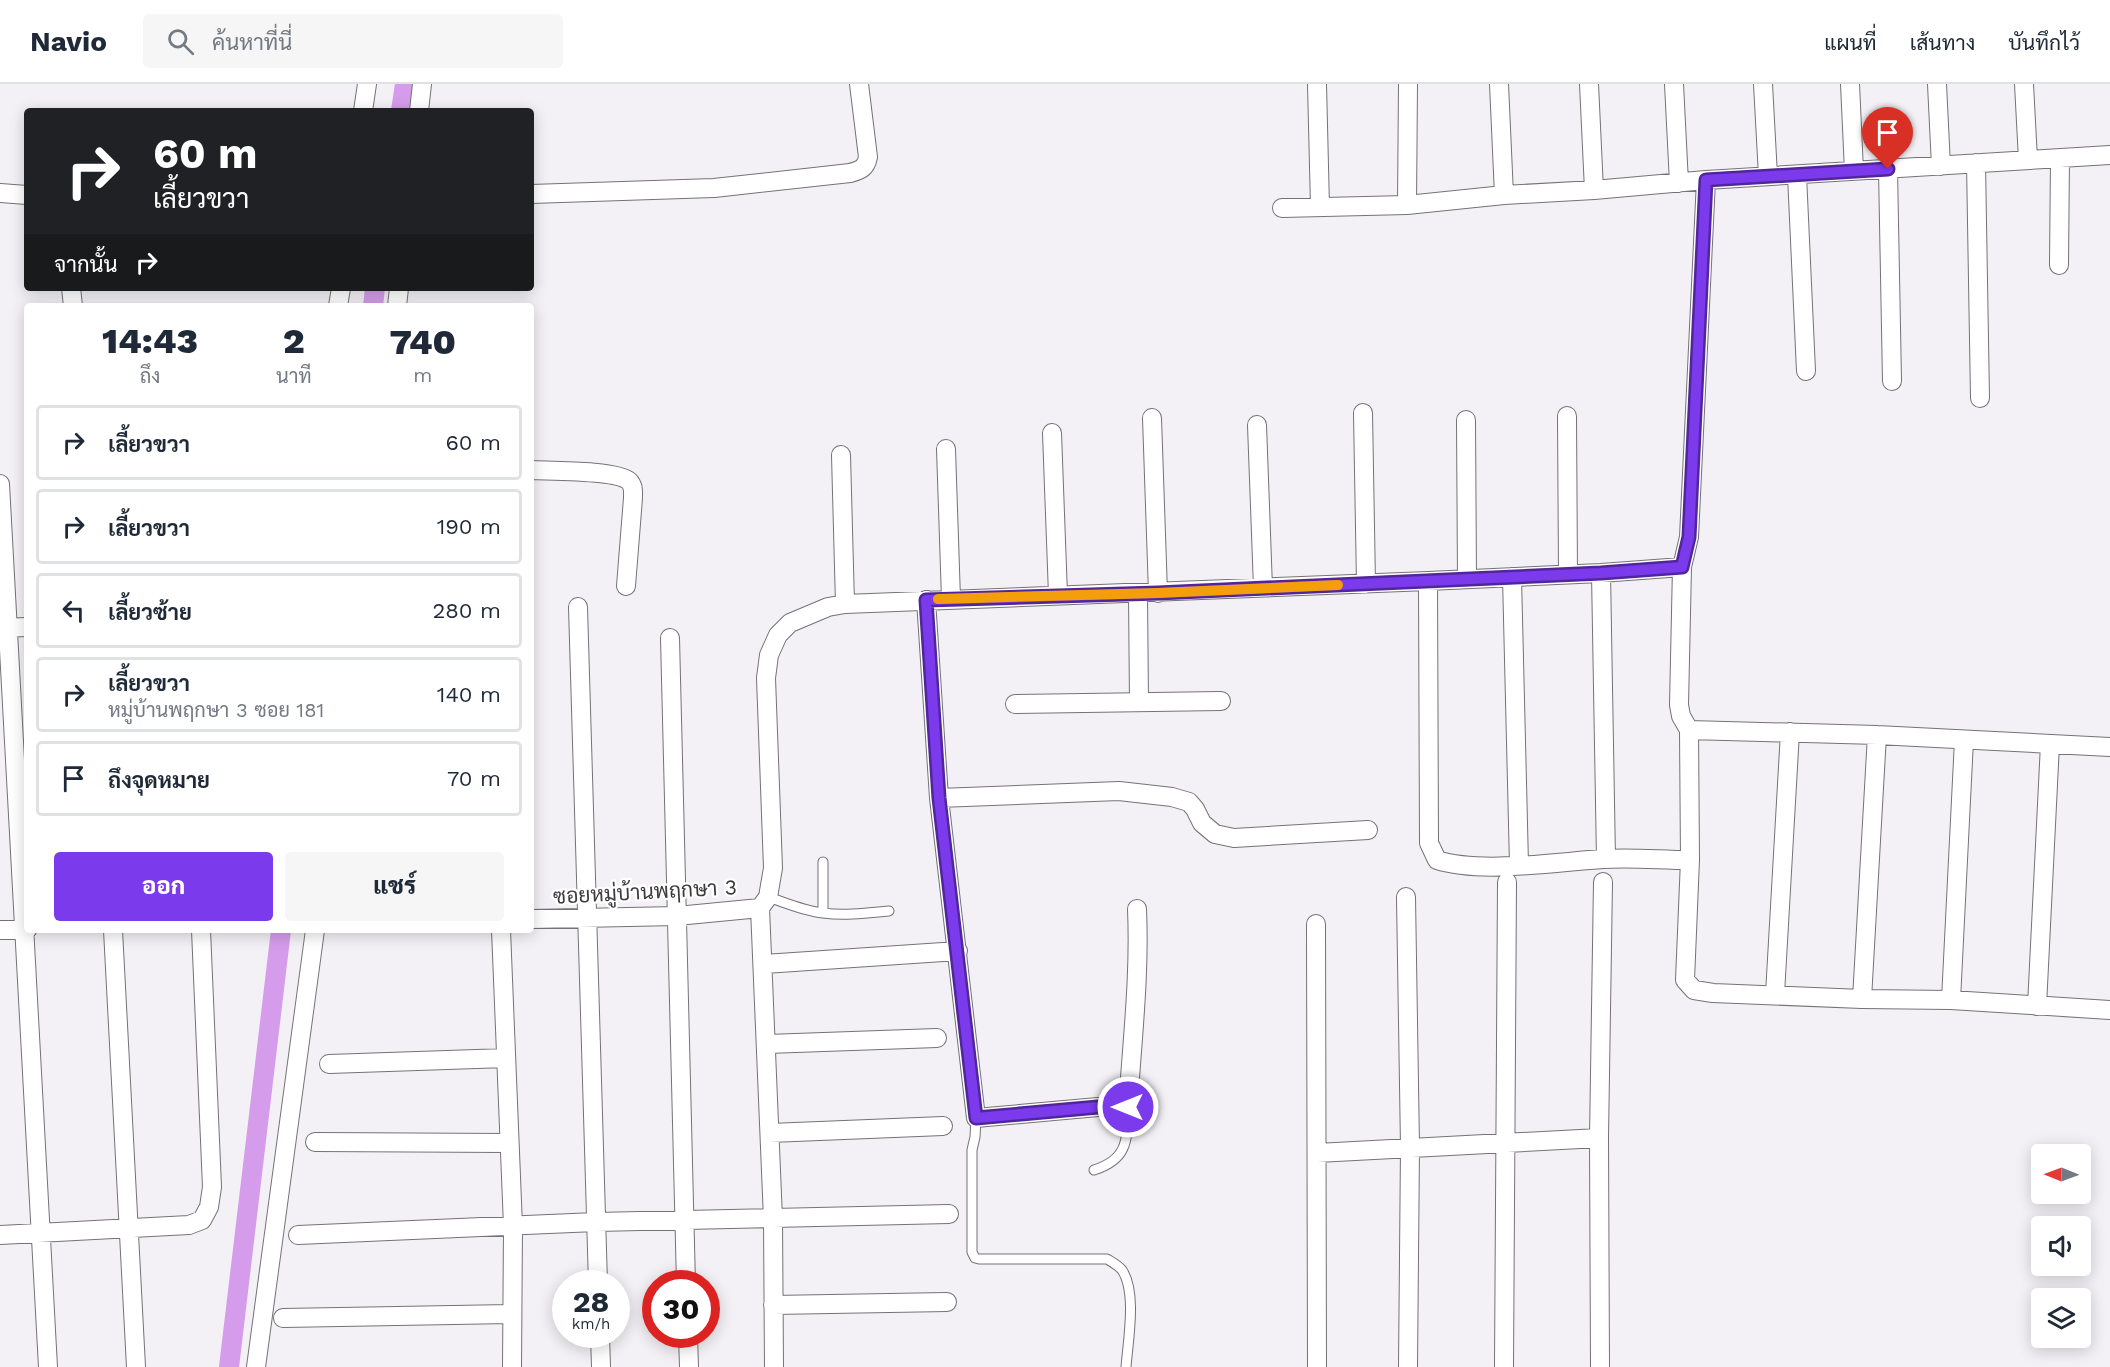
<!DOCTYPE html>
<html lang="th">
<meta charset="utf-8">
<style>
body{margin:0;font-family:"Work Sans",Sarabun,sans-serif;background:#f6f6f7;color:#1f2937;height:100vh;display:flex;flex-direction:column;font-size:22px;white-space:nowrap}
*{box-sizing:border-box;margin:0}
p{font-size:20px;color:#747a83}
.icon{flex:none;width:33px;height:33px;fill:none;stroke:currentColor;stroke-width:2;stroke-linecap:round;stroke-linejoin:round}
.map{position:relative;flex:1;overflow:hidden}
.panel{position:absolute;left:24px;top:219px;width:510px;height:630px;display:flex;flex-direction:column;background:#fff;border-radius:6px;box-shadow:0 3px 15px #0003}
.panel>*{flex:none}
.hud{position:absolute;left:24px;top:24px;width:510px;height:183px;border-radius:6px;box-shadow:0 3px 15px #0003;background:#202124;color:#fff;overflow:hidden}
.needle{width:39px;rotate:271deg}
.fabs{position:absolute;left:2031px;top:1060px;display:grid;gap:12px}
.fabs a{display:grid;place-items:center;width:60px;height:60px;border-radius:6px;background:#fff;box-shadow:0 3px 15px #0003;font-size:30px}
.speed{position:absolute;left:552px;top:1186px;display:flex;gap:12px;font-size:30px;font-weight:700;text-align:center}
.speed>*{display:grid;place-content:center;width:78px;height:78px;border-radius:50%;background:#fff;box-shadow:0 3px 15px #0003;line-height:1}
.speed small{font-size:15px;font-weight:400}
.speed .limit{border:9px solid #d22;background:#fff;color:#111}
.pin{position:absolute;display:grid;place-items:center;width:51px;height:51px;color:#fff;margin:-62px -26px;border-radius:50% 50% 50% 0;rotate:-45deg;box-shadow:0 0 6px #0007}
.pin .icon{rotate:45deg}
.me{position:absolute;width:66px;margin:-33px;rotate:270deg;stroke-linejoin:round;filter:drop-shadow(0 0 4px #0008)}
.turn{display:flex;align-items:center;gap:21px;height:126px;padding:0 30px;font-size:27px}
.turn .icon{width:78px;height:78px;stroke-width:2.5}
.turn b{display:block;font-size:42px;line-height:51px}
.then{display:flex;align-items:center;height:57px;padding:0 30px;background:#0003;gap:12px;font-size:22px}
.eta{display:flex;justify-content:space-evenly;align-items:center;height:102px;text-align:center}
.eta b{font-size:36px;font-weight:800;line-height:42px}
.button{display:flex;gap:12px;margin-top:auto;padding:12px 30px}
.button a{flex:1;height:69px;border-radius:6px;background:#7c3aed;color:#fff;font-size:24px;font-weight:800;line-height:69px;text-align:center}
.button a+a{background:#f6f6f7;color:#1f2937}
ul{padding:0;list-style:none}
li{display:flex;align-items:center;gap:18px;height:75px;margin:0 12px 9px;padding:0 18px;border:3px solid #e0e1e3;border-radius:6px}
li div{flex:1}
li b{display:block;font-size:22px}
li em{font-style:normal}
header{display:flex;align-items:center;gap:36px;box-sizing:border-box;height:84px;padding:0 30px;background:#fff;border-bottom:2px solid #e0e1e3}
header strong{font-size:28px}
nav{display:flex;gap:33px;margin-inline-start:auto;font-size:21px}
.search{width:420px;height:54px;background:#f6f6f7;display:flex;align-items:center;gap:15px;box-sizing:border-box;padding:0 21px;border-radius:6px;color:#747a83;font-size:22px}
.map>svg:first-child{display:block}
</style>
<header>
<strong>Navio</strong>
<div class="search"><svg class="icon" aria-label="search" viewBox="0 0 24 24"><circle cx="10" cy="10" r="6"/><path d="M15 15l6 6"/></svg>ค้นหาที่นี่</div>
<nav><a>แผนที่</a><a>เส้นทาง</a><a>บันทึกไว้</a></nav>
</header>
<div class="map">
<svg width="2110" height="1283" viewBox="0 0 2110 1283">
<rect width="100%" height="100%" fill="#f4f1f6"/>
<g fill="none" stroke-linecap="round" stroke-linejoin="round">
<path stroke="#d59ceb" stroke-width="20" d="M401 27 405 0
M373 222 375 204
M229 1283 281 846"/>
<defs>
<path id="service" d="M823 778V829
M768 813C786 819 804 827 823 829 845 832 868 829 889 827
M976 1034 975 1053 972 1066V1168L975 1174 979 1175H1107C1112 1178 1118 1181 1122 1186 1137 1208 1128 1257 1126 1283
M1094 1086C1129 1075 1127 1055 1128 1023"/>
<path id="minor" d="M1317 0 1320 123
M1499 0 1504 111
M1589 0 1594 106
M1674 0 1679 99
M1763 0 1768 92
M1850 0 1854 87
M1937 0 1941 82
M2024 0 2028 76
M363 27 367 0
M419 27 422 0
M1976 79 1980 314
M1888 85 1892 297
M1797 91 1806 287
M1706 96 1689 453 1682 483 1679 621 1681 632 1689 646 1690 776 1685 896 1694 906 1713 909 1862 915 1951 916 2110 926
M0 109 27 111
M531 110 714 104 850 89C861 86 866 84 868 73L859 0
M1407 121 1408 0
M1282 124 1407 121 1504 111 1594 106 1706 96 2110 71
M2059 181 2060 74
M71 204 73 222
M338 222 341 204
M397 222 399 204
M1363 329 1366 500
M1567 332 1568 490
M1152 334 1158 509
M1466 336 1467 495
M1257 341 1263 504
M1052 349 1058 511
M946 365 951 515
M841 371 845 520
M531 386C550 387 617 386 629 397 634 402 633 408 633 414L626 502
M0 400 48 1283
M1601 489 1606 775
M1512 493 1519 781
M1428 497 1429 759 1437 776C1480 790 1556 778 1603 775 1632 773 1661 776 1690 776
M1138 510 1139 618
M926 516 939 714 976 1034 1098 1023H1128C1132 957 1140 892 1137 825
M578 523 598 1200
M0 544 27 543
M670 554 686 1200
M1015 620 1221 617
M1689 646 1877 651 2110 663
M939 714 1119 707 1172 713 1189 718 1195 725 1202 739 1215 750 1234 754 1368 746
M1406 813 1410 1063 1408 1283
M531 835 677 832 760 824
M1316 840 1317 1283
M0 846H27
M113 846 136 1283
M501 846 513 1142 512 1283
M764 880 958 867
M1775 910 1790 648
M1862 915 1877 651
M1951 916 1964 656
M2037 922 2050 660
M767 960 937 954
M329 980 506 974
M770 1049 943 1042
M315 1058 508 1059
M1317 1069 1599 1054
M0 1151 189 1141 202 1136 209 1123 212 1103 201 846
M298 1151 596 1138 949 1130
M773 1221 947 1218
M283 1234 512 1230
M600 1251 601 1283
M688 1251 689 1283
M256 1283 315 846
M774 1283 773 1135 760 824 768 813 773 784 766 594 769 571 778 551 790 539 828 523 845 520 1428 497 1601 489 1682 483
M1504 1283 1507 798
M1600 1283 1599 1054 1603 798"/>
</defs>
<use href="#service" stroke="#757276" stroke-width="11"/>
<use href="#minor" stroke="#757276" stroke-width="20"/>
<use href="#service" stroke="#fff" stroke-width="9"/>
<use href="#minor" stroke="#fff" stroke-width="18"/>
</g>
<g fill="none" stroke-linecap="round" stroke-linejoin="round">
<defs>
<path id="route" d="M1128 1023H1098L976 1034 939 714 926 516 1158 509 1601 489 1682 483 1689 453 1706 96 1888 85"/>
</defs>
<use href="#route" stroke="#51269a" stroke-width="15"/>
<use href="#route" stroke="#7c3aed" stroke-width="10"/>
<path stroke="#f59e0b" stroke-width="10" d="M938 515 1158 509 1338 501"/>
</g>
<g text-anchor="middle" stroke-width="4.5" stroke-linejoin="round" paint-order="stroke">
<g font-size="21" fill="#3c3b3d" stroke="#fff">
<text transform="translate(645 808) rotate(-3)" y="7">ซอยหมู่บ้านพฤกษา 3</text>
</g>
</g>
</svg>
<div class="fabs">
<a><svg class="needle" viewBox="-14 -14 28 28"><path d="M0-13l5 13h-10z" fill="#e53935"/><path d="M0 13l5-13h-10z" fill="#747a83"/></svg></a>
<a><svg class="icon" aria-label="sound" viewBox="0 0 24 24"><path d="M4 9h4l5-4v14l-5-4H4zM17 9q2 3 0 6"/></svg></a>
<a><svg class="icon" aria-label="layers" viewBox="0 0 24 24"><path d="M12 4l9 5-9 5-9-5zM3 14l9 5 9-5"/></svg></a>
</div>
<div class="speed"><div>28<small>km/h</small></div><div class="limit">30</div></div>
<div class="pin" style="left:1888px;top:85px;background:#d93025"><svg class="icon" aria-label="arrive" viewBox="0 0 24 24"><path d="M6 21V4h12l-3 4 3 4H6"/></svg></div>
<svg class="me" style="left:1128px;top:1023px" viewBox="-20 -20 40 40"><circle r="17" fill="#7c3aed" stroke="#fff" stroke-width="3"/><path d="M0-11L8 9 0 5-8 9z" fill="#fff"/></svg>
<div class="hud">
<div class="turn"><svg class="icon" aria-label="right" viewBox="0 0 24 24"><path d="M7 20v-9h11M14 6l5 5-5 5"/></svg><div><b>60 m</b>เลี้ยวขวา</div></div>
<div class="then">จากนั้น<svg class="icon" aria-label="right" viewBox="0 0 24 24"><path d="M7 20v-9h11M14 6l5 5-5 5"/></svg></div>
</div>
<section class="panel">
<div class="eta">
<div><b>14:43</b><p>ถึง</p></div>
<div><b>2</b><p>นาที</p></div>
<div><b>740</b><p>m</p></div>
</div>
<ul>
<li><svg class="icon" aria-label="right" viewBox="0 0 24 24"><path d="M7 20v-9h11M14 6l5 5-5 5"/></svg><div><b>เลี้ยวขวา</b></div><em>60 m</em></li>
<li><svg class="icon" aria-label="right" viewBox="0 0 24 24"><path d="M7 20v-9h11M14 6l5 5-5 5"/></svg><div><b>เลี้ยวขวา</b></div><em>190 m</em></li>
<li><svg class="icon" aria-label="left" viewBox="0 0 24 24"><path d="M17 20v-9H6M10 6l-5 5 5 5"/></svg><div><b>เลี้ยวซ้าย</b></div><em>280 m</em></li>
<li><svg class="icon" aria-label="right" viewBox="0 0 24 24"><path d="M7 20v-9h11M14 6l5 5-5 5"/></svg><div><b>เลี้ยวขวา</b><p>หมู่บ้านพฤกษา 3 ซอย 181</p></div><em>140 m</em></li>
<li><svg class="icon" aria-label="arrive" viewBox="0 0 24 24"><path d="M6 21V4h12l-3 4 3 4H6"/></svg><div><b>ถึงจุดหมาย</b></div><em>70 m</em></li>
</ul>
<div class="button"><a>ออก</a><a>แชร์</a></div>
</section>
</div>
